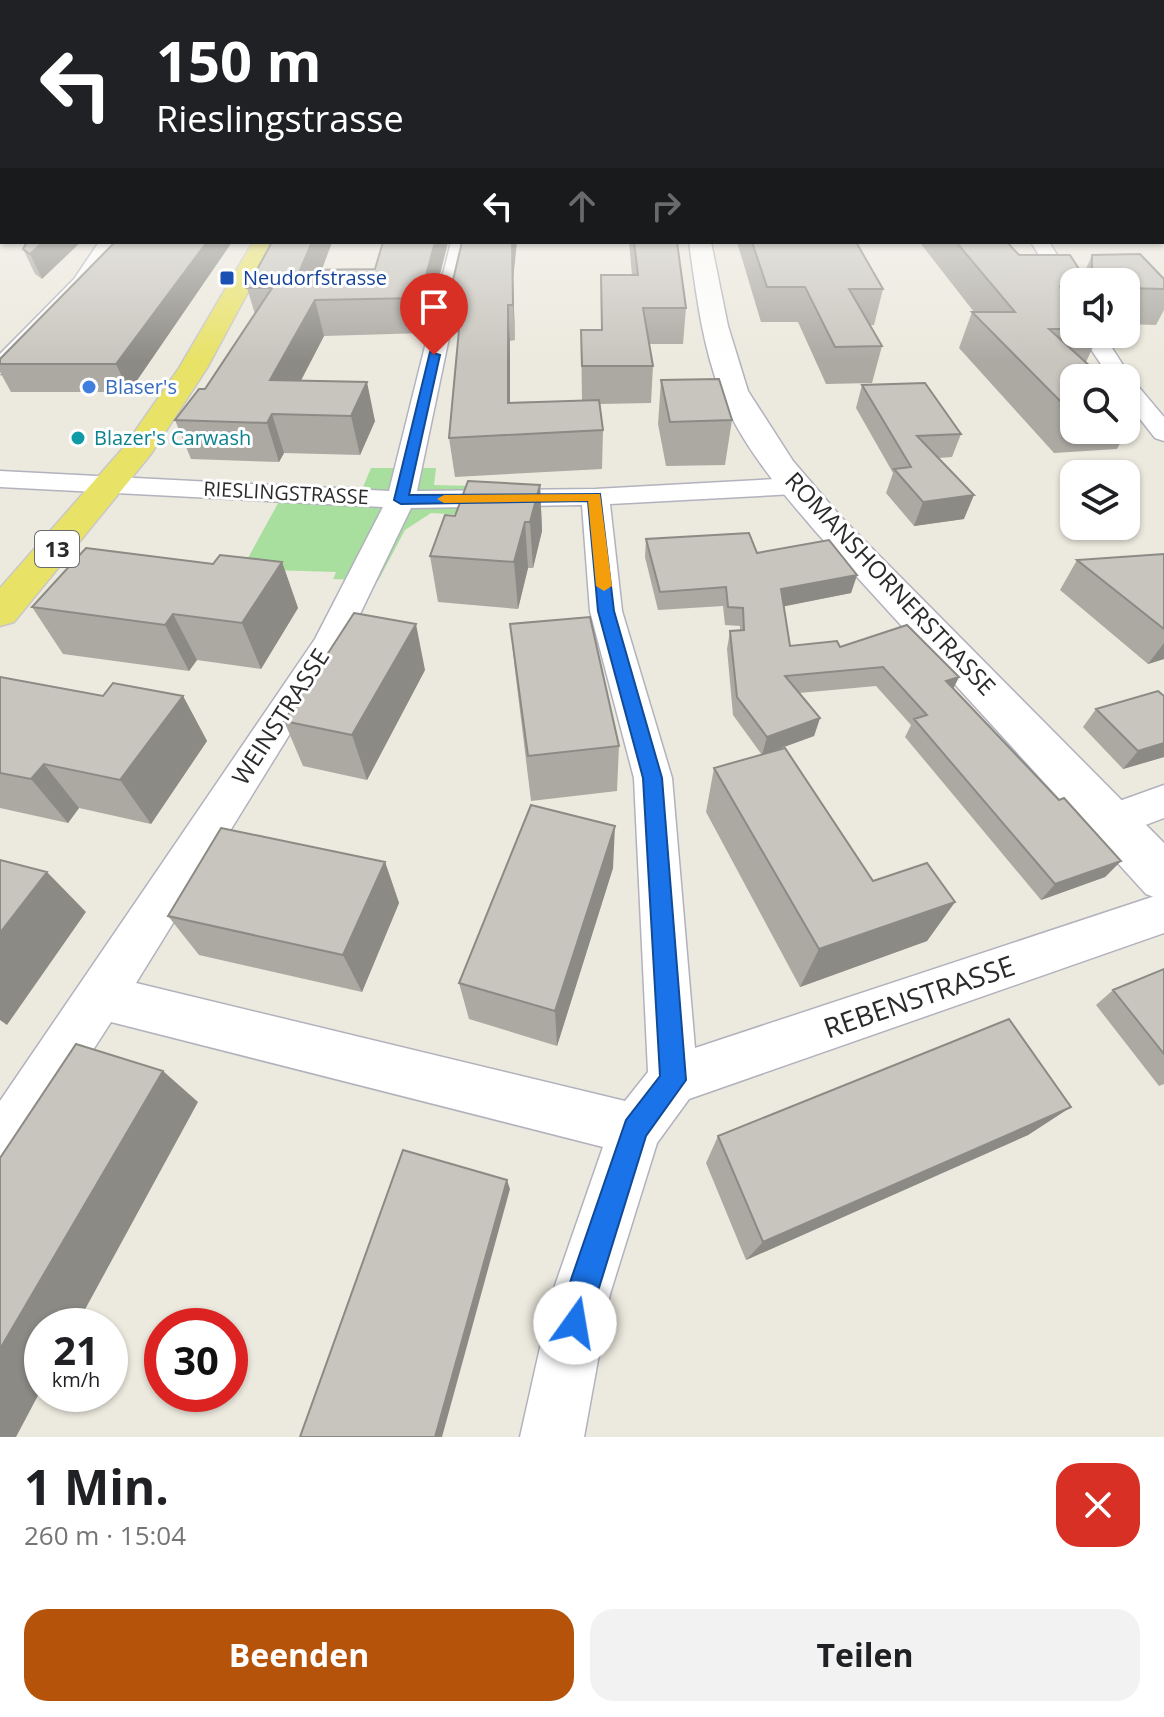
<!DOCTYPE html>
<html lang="de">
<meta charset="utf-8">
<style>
body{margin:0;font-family:"Open Sans",sans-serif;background:#f2f2f2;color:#202124;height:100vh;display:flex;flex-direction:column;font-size:30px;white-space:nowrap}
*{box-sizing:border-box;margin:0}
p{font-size:26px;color:#757577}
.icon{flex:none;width:44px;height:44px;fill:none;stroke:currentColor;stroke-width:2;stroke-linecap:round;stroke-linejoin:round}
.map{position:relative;height:1437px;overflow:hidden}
.side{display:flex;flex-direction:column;background:#fff;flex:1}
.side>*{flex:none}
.guide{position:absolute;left:0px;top:0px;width:1164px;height:244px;box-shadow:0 2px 6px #0004;background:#202124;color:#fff;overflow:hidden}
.tools{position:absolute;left:1060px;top:268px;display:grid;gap:16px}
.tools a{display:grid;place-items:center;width:80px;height:80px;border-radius:16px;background:#fff;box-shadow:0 2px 6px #0004;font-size:40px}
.speed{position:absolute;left:24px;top:1308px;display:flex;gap:16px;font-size:40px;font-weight:700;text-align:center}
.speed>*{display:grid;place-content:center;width:104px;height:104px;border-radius:50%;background:#fff;box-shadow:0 2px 6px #0004;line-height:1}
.speed small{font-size:20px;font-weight:400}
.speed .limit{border:12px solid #d22;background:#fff;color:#111}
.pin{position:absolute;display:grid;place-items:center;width:68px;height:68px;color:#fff;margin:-82px -34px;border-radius:50% 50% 50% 0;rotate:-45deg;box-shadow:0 0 8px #0007}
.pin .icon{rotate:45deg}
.me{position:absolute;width:88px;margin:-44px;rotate:13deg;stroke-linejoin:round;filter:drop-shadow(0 0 6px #0008)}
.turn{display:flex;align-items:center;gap:28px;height:168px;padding:0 24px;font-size:36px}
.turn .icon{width:104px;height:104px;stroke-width:2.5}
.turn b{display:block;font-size:56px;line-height:68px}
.lanes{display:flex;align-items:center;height:76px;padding:0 24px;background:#0003;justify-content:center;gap:40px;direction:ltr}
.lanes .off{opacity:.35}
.round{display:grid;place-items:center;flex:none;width:84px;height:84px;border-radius:24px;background:#f2f2f2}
.headline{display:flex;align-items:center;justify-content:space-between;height:136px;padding:0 24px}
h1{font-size:48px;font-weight:700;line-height:60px}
.primary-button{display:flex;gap:16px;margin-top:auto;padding:16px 24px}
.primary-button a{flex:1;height:92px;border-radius:24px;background:#b45309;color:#fff;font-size:32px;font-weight:700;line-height:92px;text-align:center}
.primary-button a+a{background:#f2f2f2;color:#202124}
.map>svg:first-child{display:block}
</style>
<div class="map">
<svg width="1164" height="1437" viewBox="0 0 1164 1437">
<rect width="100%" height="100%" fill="#ece9de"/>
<path fill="#a8df9e" d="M371 468H436L434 485 474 486 466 515 431 513 405 530 378 581 333 579 336 572 242 569 288 485 363 487Z"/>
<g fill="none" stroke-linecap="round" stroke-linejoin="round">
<defs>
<path id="minor" d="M99 242H117L88 287 8 372 0 374V354L74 279Z
M451 242H469L417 491 595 489 795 478 805 480 809 486 805 492 795 494 610 504 622 611 672 778 695 1048 1164 893V933L689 1099 657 1143 610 1294 584 1437H520L552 1294 603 1147 111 1022 19 1165 0 1172V1101L315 639 383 507 0 487V471L389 491ZM582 505 590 611 634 778 648 1072 625 1101 136 983 346 643 411 508Z
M1031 242H1049L1074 282V304L1067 302Z
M1081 334H1103L1132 379 1164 417V441L1155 438 1126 401V378H1110Z
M1164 785V818L1111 838 1097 833 1091 821 1097 809Z"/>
<path id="tertiary" d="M689 242H711L728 326 748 391 793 461 841 517 1164 843V901L1146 894 816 532C780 490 740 444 720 391 702 344 696 292 689 242Z"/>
<path id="primary" d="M253 242H275L207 368 151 454 14 622 0 626V588L124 447 179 368Z"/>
</defs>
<use href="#minor" stroke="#b2b2be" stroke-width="3"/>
<use href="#tertiary" stroke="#b2b2be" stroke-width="3"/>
<use href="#primary" stroke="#c8c8c8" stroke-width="3"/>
<use href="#minor" fill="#fff" fill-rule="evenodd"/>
<use href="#tertiary" fill="#fff" fill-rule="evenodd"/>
<use href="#primary" fill="#e8e267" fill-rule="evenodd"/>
</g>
<path fill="#aca9a3" d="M1162 160H1164V176H1162Z
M27 242 42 279 35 274 23 249Z
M115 242H232L129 392H11L0 372V359Z
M332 242 322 269H375L448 242 425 333 324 336 301 381 375 421 360 455 284 453 279 462 191 459 175 420 205 389 255 314 247 288Z
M629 242H677L686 308 683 344H649L653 366 651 403 600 404 603 430 602 469 455 477 449 438 459 332 453 333 449 297 513 280 515 340 510 341V402L582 401 581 330H601V275H632Z
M737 242H856L883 289 874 325H869L882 346 872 383 826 384 798 322H761Z
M921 242H1007L1019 255 1085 271 1092 255 1164 279V310L1156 325 1126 324V282H1074V334H1099L1086 362 1074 378V430H1126V399L1138 410 1117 449 1054 453 959 348 972 312H974L921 244Z
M661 380 732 420 725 465 666 466 658 424Z
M862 385 961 434 952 457 939 458 964 519 914 526 886 493 893 473 856 408Z
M540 485 542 531 533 568H528L518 609 438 602 430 556Z
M646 539 757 553 857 575 851 593 784 606 790 646 840 647 959 677 953 689 1059 800 1121 861 1105 877 1041 900 905 737 911 725 876 686 799 693 820 718 814 736 764 754 873 881 955 902 927 941 800 987 706 812 714 768 762 755 733 715 727 649 730 631 740 630V626L725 625 723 606 658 610 645 557Z
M1164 554V659L1148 664 1060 590 1077 560Z
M282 562 298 608 261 669 197 660 189 671 63 654 32 607 213 564Z
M510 624 619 746 617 791 531 801 515 670Z
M425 670 367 780 303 766 284 721Z
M0 677 103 696H183L207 741 151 824 79 808 68 823 0 808Z
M1164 696V757L1123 769 1083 727 1096 709Z
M385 862 399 903 362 992 199 955 168 916Z
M613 868 557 1046 469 1019 459 983Z
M1164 969V1084L1159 1086 1096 1005 1113 990Z
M1071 1107 1028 1135 746 1260 706 1163 718 1136Z"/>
<path fill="#8c8a85" d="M43 242H81L42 279 30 254Z
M207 242H232L129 392 116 364Z
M312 242H332L309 304 300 270Z
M435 242H448L425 333 420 298Z
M512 242H517L513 280 515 340 513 305Z
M315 300 324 336 283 414 270 380Z
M508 305 510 341V435L508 403Z
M367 382 375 421 360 455 351 416Z
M272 414 284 453 279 462 267 423Z
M540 485 542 531 533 568 530 522Z
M974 495 964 519 914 526 923 502Z
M525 522 528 568 518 609 514 562Z
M282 562 298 608 261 669 242 623Z
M857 575 851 593 776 608 781 589Z
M173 614 197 660 189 671 165 625Z
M416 624 425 670 367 780 352 735Z
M1164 643V659L1148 664Z
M959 677 950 695 946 681Z
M183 696 207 741 151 824 120 780Z
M820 718 814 736 762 755 767 737Z
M1164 743V757L1123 769 1138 751Z
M44 764 79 808 68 823 31 779Z
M615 826 613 868 557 1046 555 1011Z
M1121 861 1105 877 1041 900 1055 884Z
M385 862 399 903 362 992 343 955Z
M47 872 86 912 7 1025 0 1020V933Z
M955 902 927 941 800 987 819 949Z
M163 1071 198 1102 76 1326H42V1388L16 1437H0V1349Z
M1071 1107 1028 1135 746 1260 763 1242Z
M507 1180 510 1189 442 1437H435Z"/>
<path fill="#c8c5be" stroke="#8c8a85" stroke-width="2" d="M27 242H43L30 254 23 249Z
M115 242H207L116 364H0V359Z
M272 242H312L300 270 375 269 383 242H435L420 298 315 300 270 380 367 382 351 416 272 414 267 423 175 420 199 389H205L272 288H247Z
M462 242H512L513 305H508V403L599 400 603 430 449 438 462 297H449Z
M634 242H677L686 308H643L653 366H582L581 330H602L601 275H638Z
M752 242H856L883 289H849L882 346 835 347 805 287H767Z
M956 242H1007L1019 255H1070L1079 269 1088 272 1092 269V255L1140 254 1164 279V289L1126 288V282H1074V288L1061 287 1074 301V329H1049L1103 378H1074V414H1073L972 312H1015Z
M719 379 732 420 670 422 661 380Z
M925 383 961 434 917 436 974 495 923 502 894 469 911 467 862 385Z
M1126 399 1138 410 1126 411Z
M468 481 540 485 530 522H525L514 562 430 556 445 515 455 516Z
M749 533 757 553 829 540 857 575 781 589 790 646 837 641 840 647 907 625 959 677 946 681 1059 800 1064 798 1121 861 1055 884 914 719 927 715 883 667 785 676 820 718 767 737 737 697 730 631 744 630 743 608 728 607 726 587 660 592 646 539Z
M86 548 213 564 220 555 282 562 242 623 173 614 165 625 32 607Z
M1164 554V629L1077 560Z
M354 613 416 624 352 735 284 721Z
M590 617 619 746 528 756 510 624Z
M0 677 103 696 113 683 183 696 120 780 44 764 31 779 0 773Z
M1158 691 1164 696V743L1138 751 1096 709Z
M785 748 873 881 927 863 955 902 819 949 714 768Z
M531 805 615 826 555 1011 459 983Z
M221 828 385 862 343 955 168 916Z
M0 860 47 872 0 933Z
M1164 969V1054L1113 990Z
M1009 1019 1071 1107 763 1242 718 1136Z
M76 1044 163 1071 0 1349V1158Z
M403 1150 507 1180 435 1437H300Z"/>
<linearGradient id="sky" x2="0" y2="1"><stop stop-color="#7bb4e8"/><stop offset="0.44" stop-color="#f6f5f0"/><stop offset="1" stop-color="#f6f5f0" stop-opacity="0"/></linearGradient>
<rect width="1164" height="361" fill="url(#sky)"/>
<path fill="#1a73e8" stroke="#114b97" stroke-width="2" d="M430 352 440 355 409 495 600 494 614 611 662 778 686 1080 646 1136 585 1333 575 1338 564 1333 560 1323 566 1294 626 1120 660 1076 643 778 598 611 588 501 401 504 394 500Z"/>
<path fill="#f59e0b" d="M600 494 612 586 604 591 596 586 588 501 444 503 437 499 444 495Z"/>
<rect fill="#1a4fb4" stroke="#fff" stroke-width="3" x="219" y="270" width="16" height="16" rx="4"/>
<circle fill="#3f7fe0" stroke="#fff" stroke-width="3" cx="89" cy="387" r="8"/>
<circle fill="#0f9aa8" stroke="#fff" stroke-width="3" cx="78" cy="438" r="8"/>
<g text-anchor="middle" stroke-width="6" stroke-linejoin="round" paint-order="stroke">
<g font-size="20" fill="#164399" stroke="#fff" text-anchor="start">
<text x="243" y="285">Neudorfstrasse</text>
</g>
<g font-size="20" fill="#366cbe" stroke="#fff" text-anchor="start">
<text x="105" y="394">Blaser's</text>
</g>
<g font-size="20" fill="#0d838f" stroke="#fff" text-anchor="start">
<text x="94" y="445">Blazer's Carwash</text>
</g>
<g font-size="20" fill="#2b2b2b" stroke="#fff">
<text transform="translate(286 493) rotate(3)" y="7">RIESLINGSTRASSE</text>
</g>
<rect fill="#fff" stroke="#6b6b6b" stroke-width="2" x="35" y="531" width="44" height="36" rx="6"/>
<g font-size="22" font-weight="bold" fill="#2b2b2b">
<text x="57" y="557">13</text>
</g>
<g font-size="24" fill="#2b2b2b" stroke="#fff">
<text transform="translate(890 584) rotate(47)" y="8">ROMANSHORNERSTRASSE</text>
<text transform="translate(281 717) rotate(-57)" y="8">WEINSTRASSE</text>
</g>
<g font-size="28" fill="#2b2b2b" stroke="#fff">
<text transform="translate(919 997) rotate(-19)" y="10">REBENSTRASSE</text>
</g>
</g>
</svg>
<div class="tools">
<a><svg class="icon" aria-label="sound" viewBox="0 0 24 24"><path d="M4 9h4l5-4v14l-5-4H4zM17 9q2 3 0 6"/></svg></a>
<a><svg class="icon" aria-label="search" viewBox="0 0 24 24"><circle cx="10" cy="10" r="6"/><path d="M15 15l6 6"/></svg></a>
<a><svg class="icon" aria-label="layers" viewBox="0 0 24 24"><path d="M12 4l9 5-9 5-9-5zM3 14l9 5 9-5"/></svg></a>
</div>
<div class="speed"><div>21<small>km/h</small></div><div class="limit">30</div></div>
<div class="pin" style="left:434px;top:355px;background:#d93025"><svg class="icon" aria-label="arrive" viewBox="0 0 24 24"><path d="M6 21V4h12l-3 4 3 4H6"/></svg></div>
<svg class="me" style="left:575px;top:1323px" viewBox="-20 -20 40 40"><circle r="19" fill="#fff"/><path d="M0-13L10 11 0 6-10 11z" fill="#1a73e8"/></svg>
<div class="guide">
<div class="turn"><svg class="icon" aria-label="left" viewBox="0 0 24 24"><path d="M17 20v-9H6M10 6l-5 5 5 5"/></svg><div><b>150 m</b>Rieslingstrasse</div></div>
<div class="lanes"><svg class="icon" aria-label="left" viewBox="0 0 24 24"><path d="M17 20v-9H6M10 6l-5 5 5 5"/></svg><svg class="icon off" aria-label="ahead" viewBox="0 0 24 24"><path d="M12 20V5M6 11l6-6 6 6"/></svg><svg class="icon off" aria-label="right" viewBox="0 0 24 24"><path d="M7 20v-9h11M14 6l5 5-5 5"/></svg></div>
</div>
</div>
<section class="side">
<div class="headline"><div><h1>1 Min.</h1><p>260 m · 15:04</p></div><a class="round" style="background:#d93025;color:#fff"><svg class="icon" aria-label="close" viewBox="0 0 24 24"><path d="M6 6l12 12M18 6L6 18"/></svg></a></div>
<div class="primary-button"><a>Beenden</a><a>Teilen</a></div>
</section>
